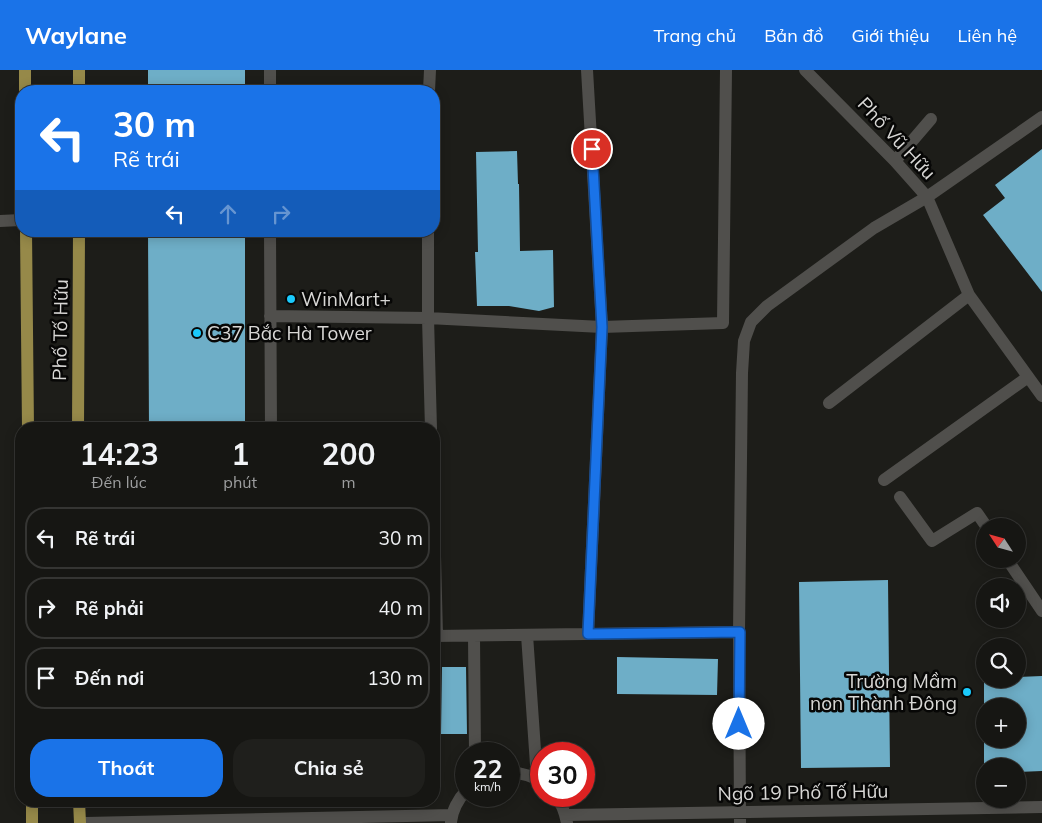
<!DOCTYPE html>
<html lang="vi">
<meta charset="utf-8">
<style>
body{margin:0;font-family:Mulish,sans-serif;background:#1f1f1c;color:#f1f3f6;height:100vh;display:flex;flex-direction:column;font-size:19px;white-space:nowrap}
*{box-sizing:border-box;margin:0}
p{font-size:16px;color:#9e9fa0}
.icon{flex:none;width:28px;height:28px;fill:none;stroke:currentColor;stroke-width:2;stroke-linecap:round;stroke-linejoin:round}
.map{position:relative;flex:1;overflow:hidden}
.panel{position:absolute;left:15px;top:352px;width:425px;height:385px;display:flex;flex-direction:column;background:#161613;border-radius:20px;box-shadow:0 2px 12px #0003,0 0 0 1px #353533}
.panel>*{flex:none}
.banner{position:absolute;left:15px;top:15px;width:425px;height:152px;border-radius:20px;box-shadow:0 2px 12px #0003,0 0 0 1px #353533;background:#1a73e8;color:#fff;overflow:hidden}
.needle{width:32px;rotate:306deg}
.tools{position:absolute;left:976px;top:448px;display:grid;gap:10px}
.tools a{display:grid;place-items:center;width:50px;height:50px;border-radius:50%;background:#161613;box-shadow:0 2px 12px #0003,0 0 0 1px #353533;font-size:25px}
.speed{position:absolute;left:455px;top:672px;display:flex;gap:10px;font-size:25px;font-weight:700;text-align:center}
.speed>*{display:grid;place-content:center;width:65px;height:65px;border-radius:50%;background:#161613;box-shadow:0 2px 12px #0003,0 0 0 1px #353533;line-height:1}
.speed small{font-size:12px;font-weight:400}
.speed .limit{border:8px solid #d22;background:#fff;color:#111}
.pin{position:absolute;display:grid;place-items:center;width:42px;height:42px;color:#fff;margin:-21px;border:2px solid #fff;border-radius:50%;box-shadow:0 1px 5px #0007}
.me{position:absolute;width:55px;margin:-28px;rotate:0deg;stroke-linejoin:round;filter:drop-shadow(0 0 4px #0008)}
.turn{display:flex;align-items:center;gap:18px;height:105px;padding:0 15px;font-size:22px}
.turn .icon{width:65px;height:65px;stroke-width:2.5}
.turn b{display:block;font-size:35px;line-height:42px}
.lanes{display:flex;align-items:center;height:48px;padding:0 15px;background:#0003;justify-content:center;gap:25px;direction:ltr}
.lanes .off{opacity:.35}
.eta{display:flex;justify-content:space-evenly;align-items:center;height:85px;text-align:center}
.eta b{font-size:30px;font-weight:700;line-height:35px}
.action{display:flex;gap:10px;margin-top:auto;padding:10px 15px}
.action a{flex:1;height:58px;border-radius:20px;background:#1a73e8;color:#fff;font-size:20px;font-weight:700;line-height:58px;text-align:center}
.action a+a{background:#1f1f1c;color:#f1f3f6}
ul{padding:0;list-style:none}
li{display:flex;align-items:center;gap:15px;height:62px;margin:0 10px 8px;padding:0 5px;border:2px solid #353533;border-radius:20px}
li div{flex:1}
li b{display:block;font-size:19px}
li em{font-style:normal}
header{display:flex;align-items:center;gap:30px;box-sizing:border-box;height:70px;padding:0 25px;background:#1a73e8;color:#fff}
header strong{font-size:24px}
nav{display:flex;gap:28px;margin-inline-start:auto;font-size:18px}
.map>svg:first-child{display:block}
</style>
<header>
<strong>Waylane</strong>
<nav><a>Trang chủ</a><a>Bản đồ</a><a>Giới thiệu</a><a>Liên hệ</a></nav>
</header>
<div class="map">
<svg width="1042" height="753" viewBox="0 0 1042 753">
<rect width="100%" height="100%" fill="#1d1d19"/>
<path fill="#6eaec7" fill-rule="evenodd" d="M148 0H245V21H148Z
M1042 79V222L983 145 1005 128 995 115Z
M517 81 518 114H519L520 181 553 180 554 237 539 241 509 236H477L475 182H478L476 82Z
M148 161H245V359H149Z
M888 510 890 697 801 698 799 512Z
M617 587 718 589 717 625 617 624Z
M442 597H466L467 664H441Z
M1042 606V701L1018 702V696H985V702H984V607H985V609H1018V607ZM985 636H1018V669H985Z"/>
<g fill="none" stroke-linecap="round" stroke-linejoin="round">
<path stroke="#504f4c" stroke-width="12" d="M270 0V21
M587 0 602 257 588 564
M805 0 895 91 927 127 969 225 1042 326
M429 21 430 0
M895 91 931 49
M0 151 21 150
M270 161 271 359
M428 161V248L431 359
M270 246 428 248 602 257 723 253 726 0
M829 333 969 225
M884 410 1028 307
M900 427 932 471 977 443 986 456
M434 446 437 566
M1007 489 1042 541
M527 565 537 709
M434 566 739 562
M474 566 475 684
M509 702C520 703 532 705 541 712
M556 726C562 734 565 743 567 753
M565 745 1042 737
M451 752C452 741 458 729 466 721
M86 753 452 745
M740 753 739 562 742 303 744 271 751 252 767 236 874 158 927 127 1042 47"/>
<path stroke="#968949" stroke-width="12" d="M25 0V21
M79 0V21
M26 161 28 359
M78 359 79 161
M32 731V753
M79 731 80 753"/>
</g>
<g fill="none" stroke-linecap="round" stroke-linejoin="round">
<defs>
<path id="route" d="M592 79 602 257 588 564 740 562 739 654"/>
</defs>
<use href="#route" stroke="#114b97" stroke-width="12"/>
<use href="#route" stroke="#1a73e8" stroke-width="9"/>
</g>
<g fill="#1acafc" stroke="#070706" stroke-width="2">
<circle cx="291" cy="229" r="5"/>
<circle cx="197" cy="263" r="5"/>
<circle cx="967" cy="622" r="5"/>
</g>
<g text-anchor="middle" stroke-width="5" stroke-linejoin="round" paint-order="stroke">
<g font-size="19" fill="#d8d7d5" stroke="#070706">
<text transform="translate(897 68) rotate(47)" y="7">Phố Vũ Hữu</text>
<text transform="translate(60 260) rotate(-89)" y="7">Phố Tố Hữu</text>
<text transform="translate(803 722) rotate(-1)" y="7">Ngõ 19 Phố Tố Hữu</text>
</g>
<g font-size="19" fill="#d8d7d5" stroke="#070706" text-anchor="start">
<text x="301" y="236">WinMart+</text>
<text x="207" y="270">C37 Bắc Hà Tower</text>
<text x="957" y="618" text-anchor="end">Trường Mầm<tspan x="957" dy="22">non Thành Đông</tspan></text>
</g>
</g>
</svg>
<div class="tools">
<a><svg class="needle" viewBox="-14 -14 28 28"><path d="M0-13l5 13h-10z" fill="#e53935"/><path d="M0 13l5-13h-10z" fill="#9e9fa0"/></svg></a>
<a><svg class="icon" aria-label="sound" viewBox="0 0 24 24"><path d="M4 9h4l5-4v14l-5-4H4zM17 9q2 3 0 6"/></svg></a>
<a><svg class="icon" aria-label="search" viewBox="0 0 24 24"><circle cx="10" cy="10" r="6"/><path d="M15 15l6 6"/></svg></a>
<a>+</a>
<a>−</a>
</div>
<div class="speed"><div>22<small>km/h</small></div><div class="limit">30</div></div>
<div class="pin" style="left:592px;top:79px;background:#d93025"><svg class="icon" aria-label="arrive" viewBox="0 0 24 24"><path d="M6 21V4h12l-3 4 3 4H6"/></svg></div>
<svg class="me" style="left:739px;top:654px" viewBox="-20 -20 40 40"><circle r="19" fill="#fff"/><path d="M0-13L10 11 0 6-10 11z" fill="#1a73e8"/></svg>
<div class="banner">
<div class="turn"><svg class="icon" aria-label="left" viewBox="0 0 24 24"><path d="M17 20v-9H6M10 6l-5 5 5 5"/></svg><div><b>30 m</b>Rẽ trái</div></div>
<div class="lanes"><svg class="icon" aria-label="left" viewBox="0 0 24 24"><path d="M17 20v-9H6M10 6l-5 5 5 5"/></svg><svg class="icon off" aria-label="ahead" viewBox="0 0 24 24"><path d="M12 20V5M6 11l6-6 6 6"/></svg><svg class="icon off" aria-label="right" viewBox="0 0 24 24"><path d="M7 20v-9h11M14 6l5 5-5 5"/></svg></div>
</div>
<section class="panel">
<div class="eta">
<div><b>14:23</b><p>Đến lúc</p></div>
<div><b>1</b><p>phút</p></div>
<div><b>200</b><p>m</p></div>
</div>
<ul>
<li><svg class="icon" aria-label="left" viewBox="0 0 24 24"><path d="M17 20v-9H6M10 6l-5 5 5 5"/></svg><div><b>Rẽ trái</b></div><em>30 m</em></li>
<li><svg class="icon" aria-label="right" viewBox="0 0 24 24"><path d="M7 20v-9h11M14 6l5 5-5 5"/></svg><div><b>Rẽ phải</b></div><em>40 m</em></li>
<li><svg class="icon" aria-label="arrive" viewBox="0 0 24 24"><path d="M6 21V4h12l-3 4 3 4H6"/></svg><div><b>Đến nơi</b></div><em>130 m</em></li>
</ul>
<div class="action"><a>Thoát</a><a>Chia sẻ</a></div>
</section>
</div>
